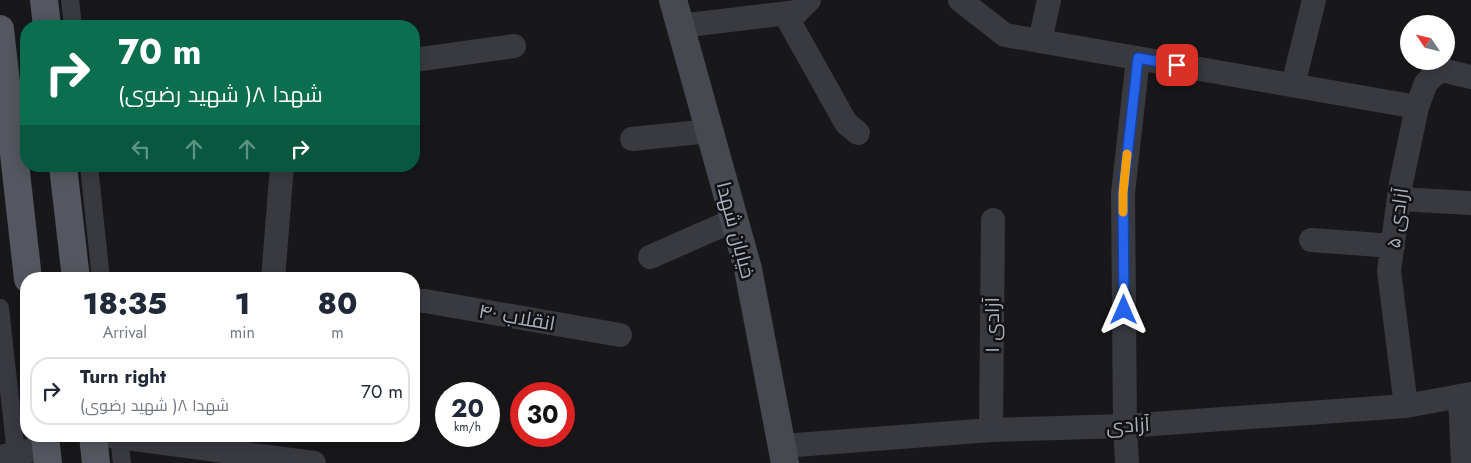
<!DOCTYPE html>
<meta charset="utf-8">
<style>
body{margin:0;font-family:Jost,Cairo,sans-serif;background:#f6f6f7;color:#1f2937;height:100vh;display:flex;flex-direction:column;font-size:19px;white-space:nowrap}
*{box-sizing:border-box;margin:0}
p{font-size:16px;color:#747a83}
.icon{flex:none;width:28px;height:28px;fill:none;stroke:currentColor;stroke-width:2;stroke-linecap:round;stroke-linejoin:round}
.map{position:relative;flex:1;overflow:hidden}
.sheet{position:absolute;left:20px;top:272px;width:400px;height:170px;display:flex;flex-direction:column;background:#fff;border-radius:20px;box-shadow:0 2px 12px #0003}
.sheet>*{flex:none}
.guide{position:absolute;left:20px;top:20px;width:400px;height:152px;border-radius:20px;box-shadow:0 2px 12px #0003;background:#0b6e4f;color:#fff;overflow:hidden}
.needle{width:32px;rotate:305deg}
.fabs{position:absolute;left:1400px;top:15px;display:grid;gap:10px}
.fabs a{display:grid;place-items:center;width:55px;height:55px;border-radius:50%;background:#fff;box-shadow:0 2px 12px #0003;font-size:25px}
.speed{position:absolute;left:435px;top:382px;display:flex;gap:10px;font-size:25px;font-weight:700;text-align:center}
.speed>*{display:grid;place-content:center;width:65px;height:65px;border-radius:50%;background:#fff;box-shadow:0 2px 12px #0003;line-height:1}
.speed small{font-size:12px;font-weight:400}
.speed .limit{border:8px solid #d22;background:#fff;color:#111}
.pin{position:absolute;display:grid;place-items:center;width:42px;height:42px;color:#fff;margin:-21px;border-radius:10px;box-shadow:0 2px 8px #0006}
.me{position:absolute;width:55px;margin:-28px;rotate:0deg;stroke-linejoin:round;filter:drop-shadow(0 0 4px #0008)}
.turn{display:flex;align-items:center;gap:18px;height:105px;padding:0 15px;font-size:22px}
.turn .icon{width:65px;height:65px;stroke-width:2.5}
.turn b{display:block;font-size:35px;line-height:42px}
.lanes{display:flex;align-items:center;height:48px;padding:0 15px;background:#0003;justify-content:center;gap:25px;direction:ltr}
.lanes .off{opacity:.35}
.eta{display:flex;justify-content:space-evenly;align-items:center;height:85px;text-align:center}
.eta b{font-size:30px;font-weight:800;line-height:35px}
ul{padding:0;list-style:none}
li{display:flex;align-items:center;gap:15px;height:68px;margin:0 10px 8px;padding:0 5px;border:2px solid #e0e1e3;border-radius:20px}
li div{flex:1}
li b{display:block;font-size:19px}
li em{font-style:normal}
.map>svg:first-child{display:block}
</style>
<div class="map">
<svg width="1471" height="463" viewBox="0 0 1471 463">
<rect width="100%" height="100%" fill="#18181b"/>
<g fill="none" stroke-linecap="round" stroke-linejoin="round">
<path stroke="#393a40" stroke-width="18" d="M70 0 73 26
M89 166 101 279
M0 308 17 463
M119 436 122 463"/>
<path stroke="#393a40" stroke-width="24" d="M960 0 1005 35 1417 107
M785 14 846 123 858 133
M680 26 797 12 809 0
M1040 41 1049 0
M414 60 514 46
M1293 85 1314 0
M632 139 709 131
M1399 199 1471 203
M1311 240 1393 246
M650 257 734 220
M273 279 282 166
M414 301H425L620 335
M1460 396 1463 463
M1406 406 1389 271 1401 183 1417 107 1426 83 1437 72 1446 71 1471 77
M991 430 993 220
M111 436 314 463
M783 446 991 430 1125 426 1406 406 1471 394
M0 457 46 447
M1127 463 1125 426 1123 193 1138 58"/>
<path stroke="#474950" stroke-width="28" d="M673 0 748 269 785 463"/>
<path stroke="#54575f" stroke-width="28" d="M44 0 47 26
M0 29 28 279
M63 166 76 279
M45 436 48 463
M93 436 96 463"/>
</g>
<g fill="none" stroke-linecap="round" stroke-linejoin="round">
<defs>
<path id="route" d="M1124 310 1123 193 1138 58 1177 65"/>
</defs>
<use href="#route" stroke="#184099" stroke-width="12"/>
<use href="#route" stroke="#2563eb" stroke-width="9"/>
<path stroke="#f59e0b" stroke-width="9" d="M1123 212V193L1127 154"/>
</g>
<g text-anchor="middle" stroke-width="5" stroke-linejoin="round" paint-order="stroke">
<g font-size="20" fill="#a9afbc" stroke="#131316">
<text transform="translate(1397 218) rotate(-82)" y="7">آزادی ۵</text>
<text transform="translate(736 230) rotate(75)" y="7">خیابان شهدا</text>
<text transform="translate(517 317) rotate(10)" y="7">انقلاب ۴۰</text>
<text transform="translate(992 325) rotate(-90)" y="7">آزادی ۱</text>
<text transform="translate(1128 425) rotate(-3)" y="7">آزادی</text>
</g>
</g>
</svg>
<div class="fabs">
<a><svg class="needle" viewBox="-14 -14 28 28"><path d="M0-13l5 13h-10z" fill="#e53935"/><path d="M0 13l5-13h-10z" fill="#747a83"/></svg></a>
</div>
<div class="speed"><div>20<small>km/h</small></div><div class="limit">30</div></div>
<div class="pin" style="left:1177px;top:65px;background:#d93025"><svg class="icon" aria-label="arrive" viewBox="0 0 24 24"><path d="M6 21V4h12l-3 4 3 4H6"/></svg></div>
<svg class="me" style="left:1124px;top:310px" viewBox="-20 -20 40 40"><path d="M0-17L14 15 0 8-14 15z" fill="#2563eb" stroke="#fff" stroke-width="4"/></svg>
<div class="guide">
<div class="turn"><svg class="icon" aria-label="right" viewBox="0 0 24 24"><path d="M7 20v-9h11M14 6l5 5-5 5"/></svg><div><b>70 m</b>شهدا ۸( شهید رضوی)</div></div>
<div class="lanes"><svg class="icon off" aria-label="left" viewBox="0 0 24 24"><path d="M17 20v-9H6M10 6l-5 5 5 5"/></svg><svg class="icon off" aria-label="ahead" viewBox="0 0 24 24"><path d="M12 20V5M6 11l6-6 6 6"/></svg><svg class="icon off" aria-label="ahead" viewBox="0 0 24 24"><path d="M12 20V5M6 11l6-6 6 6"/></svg><svg class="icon" aria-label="right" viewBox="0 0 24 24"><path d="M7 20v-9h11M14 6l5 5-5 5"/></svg></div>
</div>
<section class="sheet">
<div class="eta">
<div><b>18:35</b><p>Arrival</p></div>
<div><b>1</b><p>min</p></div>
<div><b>80</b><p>m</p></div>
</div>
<ul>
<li><svg class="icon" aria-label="right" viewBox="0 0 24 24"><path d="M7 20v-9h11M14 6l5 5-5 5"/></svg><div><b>Turn right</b><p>شهدا ۸( شهید رضوی)</p></div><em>70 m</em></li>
</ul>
</section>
</div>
